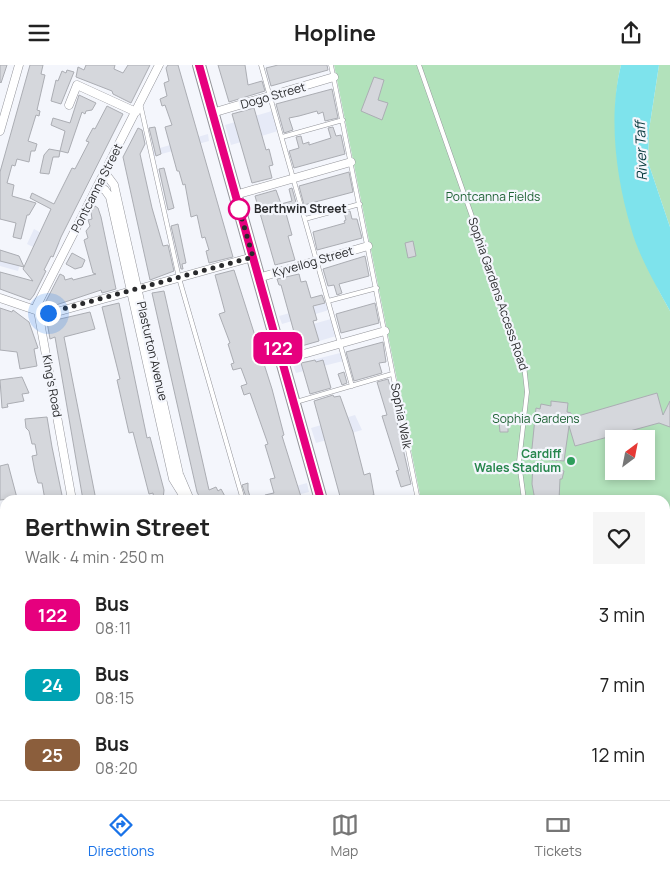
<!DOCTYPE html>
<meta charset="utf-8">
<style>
body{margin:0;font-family:Manrope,sans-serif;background:#f6f6f6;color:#222;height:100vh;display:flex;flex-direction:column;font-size:19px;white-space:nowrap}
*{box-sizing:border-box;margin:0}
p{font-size:16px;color:#767676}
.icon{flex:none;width:28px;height:28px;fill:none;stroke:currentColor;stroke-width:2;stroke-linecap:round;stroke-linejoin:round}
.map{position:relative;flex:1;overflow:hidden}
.side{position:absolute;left:0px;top:430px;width:670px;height:305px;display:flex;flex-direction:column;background:#fff;border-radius:15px 15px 0 0;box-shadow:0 2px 8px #0003}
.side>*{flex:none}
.badge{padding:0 10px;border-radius:8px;font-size:18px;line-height:32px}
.needle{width:32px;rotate:32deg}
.fabs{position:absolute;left:605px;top:365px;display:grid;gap:10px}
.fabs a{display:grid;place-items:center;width:50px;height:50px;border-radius:0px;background:#fff;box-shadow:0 2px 8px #0003;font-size:25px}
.you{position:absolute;width:25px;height:25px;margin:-12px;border:4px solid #fff;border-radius:50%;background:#1a73e8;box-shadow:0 0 0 8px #1a73e833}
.map>.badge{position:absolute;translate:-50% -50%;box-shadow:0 0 0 2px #fff}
.round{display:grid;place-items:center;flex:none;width:52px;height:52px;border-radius:0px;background:#f6f6f6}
.overview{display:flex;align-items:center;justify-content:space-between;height:85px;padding:0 25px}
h1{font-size:24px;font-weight:700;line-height:38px}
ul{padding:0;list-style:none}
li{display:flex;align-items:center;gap:15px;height:70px;padding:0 25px}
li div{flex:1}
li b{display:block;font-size:19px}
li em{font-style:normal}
li .badge{min-width:55px;font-weight:700;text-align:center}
header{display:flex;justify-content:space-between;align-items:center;height:65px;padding:0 25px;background:#fff;font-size:22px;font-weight:700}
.tabs{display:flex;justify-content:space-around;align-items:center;height:70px;border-top:1px solid #e0e0e0;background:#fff;font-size:14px;color:#767676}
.tabs a{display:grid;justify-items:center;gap:2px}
.tabs .current{color:#1a73e8}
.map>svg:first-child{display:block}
.built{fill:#e6eaf7}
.green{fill:#b2e2bb;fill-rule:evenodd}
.water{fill:#7ee3ec}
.building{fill:#d5d7dc;stroke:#abadb3}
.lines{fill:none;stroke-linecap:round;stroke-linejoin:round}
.lane-casing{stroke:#95969c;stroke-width:5}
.street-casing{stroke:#95969c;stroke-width:9}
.primary-casing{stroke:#95969c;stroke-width:14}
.lane{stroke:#fff;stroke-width:4}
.street{stroke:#fff;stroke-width:8}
.primary{stroke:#fff;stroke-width:12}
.line-casing{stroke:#fff;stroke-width:11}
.line{stroke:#e6007e;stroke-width:8}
.walk{stroke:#292a2c;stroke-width:5;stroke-dasharray:0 9}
.stop-dot{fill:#fff;stroke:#e6007e;stroke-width:2.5}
.leisure-dot{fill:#2e9e5b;stroke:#f4f6fc;stroke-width:2}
.labels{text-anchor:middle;stroke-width:4.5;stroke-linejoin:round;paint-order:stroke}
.street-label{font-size:12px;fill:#292a2c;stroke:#f4f6fc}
.park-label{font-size:12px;fill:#206336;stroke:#f4f6fc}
.stop-label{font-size:12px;font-weight:bold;fill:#292a2c;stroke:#f4f6fc;text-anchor:start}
.leisure-label{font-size:12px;font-weight:bold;fill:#27864d;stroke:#f4f6fc;text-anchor:end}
.water-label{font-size:14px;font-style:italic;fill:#04373b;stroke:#f4f6fc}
</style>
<header><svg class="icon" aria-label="menu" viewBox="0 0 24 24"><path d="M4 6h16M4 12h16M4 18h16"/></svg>Hopline<svg class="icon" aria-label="share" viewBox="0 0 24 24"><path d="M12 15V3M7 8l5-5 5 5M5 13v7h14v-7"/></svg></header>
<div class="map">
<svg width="670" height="735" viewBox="0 0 670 735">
<rect width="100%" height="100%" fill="#f4f6fc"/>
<path class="built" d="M272,46L278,66L231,80L225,60Z
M208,69L209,76L154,91L153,85Z
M34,164L60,178L53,192L27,179Z
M0,185L19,191L21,195L18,206L0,201Z
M326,238L329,245L282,259L279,251Z
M331,254L336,271L289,285L284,267Z
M340,288L343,296L296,308L293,300Z
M355,350L362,365L316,378L311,363Z
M307,418L309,427L277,435H245Z"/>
<path class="green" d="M334,0H621C612,35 615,85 622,120L627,122L658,224L670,246V735H479L480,730H665V435H421ZM614,374H646V406H614Z
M659,0H670V162L648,97L649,65Z"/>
<path class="water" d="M621,0H659L649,65L648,97L670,162V246C657,222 638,190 631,163C616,112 608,52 621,0Z"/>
<path class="building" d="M0,0H7L1,18L0,17Z
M30,0H43L41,9L45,10L37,45L40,46L39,51L36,50L28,76L37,79L35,86H31L29,97L17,94L15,101L12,100L7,118L14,120L12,131L36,138L29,150H27L21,174L13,172L16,158L0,154V107Z
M86,0H115L114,4L123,8L128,0H150L131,38L113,29L112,26L76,12L78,2L84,5Z
M168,0H178L233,192L209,198L206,186L209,185L205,172L202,173L197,150L191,152L185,119L183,120L179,106H177L165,62L172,60L165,40L162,41L160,34L167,31L164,18L169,16L166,3Z
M218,0H245L248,20L262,16L265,26L229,37Z
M278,0H327L328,5L271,21L266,3Z
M67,5L74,7L61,39L51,36L56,15L58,16L62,6L66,8Z
M374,12L384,15L378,35L388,38L382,55L361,46Z
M332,24L338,53L325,56L323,47L318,49L317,46L299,51L289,53L293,65L284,68L276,39Z
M79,30L96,38L92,45L86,46L85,49L82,47L68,88L60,86L65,66L51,60L53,53L70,58Z
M107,41L123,49L61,172L53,192L51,191L44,205L46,206L34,230L30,235L0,224V207L33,216L23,204L51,144L30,133L32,128L54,139L72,103L75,104L89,77L86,76L93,63L95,64Z
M254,43L266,85L269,84L273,100L269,101L272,113L252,118L232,49Z
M155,62L161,89L156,91L149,63Z
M333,62L336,71L341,70L345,89L294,103L289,86L299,83L296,72L301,71L303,79L309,77V80L331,73L328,63Z
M138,63L142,65L145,79L140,89L152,143L163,181L168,180L174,206L150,215L123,92Z
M49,84L60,86L59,92H53L49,109L40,108L44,90Z
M164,103L174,143L168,145L159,104Z
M349,107L353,127L304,140L299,121Z
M292,123L297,141L285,145L292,170L288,171L295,195L275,200L255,131L276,125L281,139L292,136L289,124Z
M95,141L98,143L101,152L116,224L102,228L101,225L50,242L44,240L60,209L64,211L65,215L72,213L73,215L96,209L93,208L84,175L88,173L86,166L90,161L88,155L92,154L91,147Z
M350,146L352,154H357L362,173L317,185L313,167L345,158L344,156L346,155L344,147Z
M178,159L186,198L182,199L183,204H181L171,161Z
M413,176L416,191L408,193L405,178Z
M0,185L19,191L24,202L0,196Z
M72,188L85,195L82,202L75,204L66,199Z
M365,191L369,211L339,219L342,228L337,230L334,220L328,221L323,204Z
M234,205L272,324L284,370L282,371L302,435H266L265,430L274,428L270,414L275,413L265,380L268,379L250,328L244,330L241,321L247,319L241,303L233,305L231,299L234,298L228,279L230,278L219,249L225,247L215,210Z
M299,209L301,217L306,216L311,233L322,230L325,238L313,241L317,255L313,256L319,276L298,282L294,280L297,277L295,270L291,269L294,267L281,220H279L277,214Z
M164,226L209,425L216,422L218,426L221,424L227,435H201L197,427L152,228Z
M119,238L147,373L150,372L164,425L163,435H154L153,428L149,429L133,367L129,368L117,315L120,314L102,242Z
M375,238L379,258L341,268L336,249Z
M0,243L12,247L13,245L29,257L38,283L34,284L37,301L20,304L17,287L0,285Z
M90,247L95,264L64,272L96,435H83L55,272L50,274L47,257Z
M383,277L386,297L379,298L382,308L354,316L346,287Z
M315,295L316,297L323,295L331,323L310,329L301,298Z
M344,307L347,318L342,320L338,309Z
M22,312L29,328L22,329L24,336L7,339L8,342L2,343L0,315Z
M388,314L395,338L397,347L395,348L411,419L401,422L396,406L399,405L382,351L387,350L377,317Z
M657,328L663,350L670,336V362L659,358L575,381L569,361L564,396L531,393L536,343L540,344L541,339L551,341V336L568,338L567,347L571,348V353Z
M333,330L334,332L340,331L353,367L364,410L370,408L374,430L369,431L370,435H341L314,336Z
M47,352L52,382L63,435H45L42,418H38L35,407L32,391L37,390L35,379H32L29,366L26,363L25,354Z
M499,357H508V367H500Z
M533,398L564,406L562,414H560L559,435H535L532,419Z
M8,399L17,433L0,435V401Z
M248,418V425L251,435H247L242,420Z"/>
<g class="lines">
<g class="lane-casing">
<path id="lane" d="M261,0L352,321
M331,0L418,435
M419,0L524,300L527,327L519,397L524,435
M140,38L179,213L243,435
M282,72L343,55
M305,154L360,139
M328,236L377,223
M296,337L392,309
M96,730L110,735
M69,735L72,730
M537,735V730
M578,735V730"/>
</g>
<g class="street-casing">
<path id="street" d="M69,40L77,20L136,47
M212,48L334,12
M0,66L19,0
M105,108L114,120L179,409L190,435
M98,121L105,125L110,132L173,414L186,435
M235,130L351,97
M258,213L368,181
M0,233L44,248H53L253,192
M282,295L385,266
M72,435L37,240L159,0
M0,461L5,481
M0,581L5,571
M237,730L251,735
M20,735L22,730
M279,735L282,730
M322,735L347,730"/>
</g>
<g class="primary-casing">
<path id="primary" d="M199,0L321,435
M400,730L401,735"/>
</g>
<use href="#lane" class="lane"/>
<use href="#street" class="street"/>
<use href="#primary" class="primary"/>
</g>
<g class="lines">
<g class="line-casing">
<path id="line" d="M199,0L321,435"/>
</g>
<use href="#line" class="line"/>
<path class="walk" d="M48,248L253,192L239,144"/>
</g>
<circle class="stop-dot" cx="239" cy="144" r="10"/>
<circle class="leisure-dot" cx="571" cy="396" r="5"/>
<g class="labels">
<g class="street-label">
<text transform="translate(273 31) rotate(-16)" y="4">Dogo Street</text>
<text transform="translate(97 123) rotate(-63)" y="4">Pontcanna Street</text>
<text transform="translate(313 197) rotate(-16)" y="4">Kyveilog Street</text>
<text transform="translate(498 229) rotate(71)" y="4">Sophia Gardens Access Road</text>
<text transform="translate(152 286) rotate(77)" y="4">Plasturton Avenue</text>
<text transform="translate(52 321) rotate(80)" y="4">King's Road</text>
<text transform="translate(401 351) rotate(79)" y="4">Sophia Walk</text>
</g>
<g class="park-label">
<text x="493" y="136">Pontcanna Fields</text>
<text x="536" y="358">Sophia Gardens</text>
</g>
<g class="stop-label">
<text x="254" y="148">Berthwin Street</text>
</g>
<g class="leisure-label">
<text x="561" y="393">Cardiff<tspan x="561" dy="14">Wales Stadium</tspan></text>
</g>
<g class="water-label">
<text transform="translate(641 86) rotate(-92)" y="5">River Taff</text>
</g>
</g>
</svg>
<div class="fabs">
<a><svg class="needle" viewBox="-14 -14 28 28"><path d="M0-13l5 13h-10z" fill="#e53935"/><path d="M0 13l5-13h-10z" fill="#767676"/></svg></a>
</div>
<div class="you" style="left:48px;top:248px"></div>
<b class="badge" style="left:278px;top:283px;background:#e6007e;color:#fff">122</b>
<section class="side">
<div class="overview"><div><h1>Berthwin Street</h1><p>Walk · 4 min · 250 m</p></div><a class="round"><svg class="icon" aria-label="heart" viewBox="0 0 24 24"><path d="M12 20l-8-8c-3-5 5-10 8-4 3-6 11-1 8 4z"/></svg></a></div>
<ul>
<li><span class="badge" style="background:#e6007e;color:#fff">122</span><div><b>Bus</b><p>08:11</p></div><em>3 min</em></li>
<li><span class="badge" style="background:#00a3b4;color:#fff">24</span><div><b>Bus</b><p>08:15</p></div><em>7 min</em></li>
<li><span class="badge" style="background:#8b5e3c;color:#fff">25</span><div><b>Bus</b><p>08:20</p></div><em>12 min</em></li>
</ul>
</section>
</div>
<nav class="tabs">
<a class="current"><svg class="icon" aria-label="directions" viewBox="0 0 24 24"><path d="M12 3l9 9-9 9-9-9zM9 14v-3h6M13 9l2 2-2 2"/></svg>Directions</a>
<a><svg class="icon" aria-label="map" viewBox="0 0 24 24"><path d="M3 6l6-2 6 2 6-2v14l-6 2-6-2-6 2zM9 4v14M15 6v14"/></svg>Map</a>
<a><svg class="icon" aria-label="tickets" viewBox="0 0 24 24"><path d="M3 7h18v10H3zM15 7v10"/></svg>Tickets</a>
</nav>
